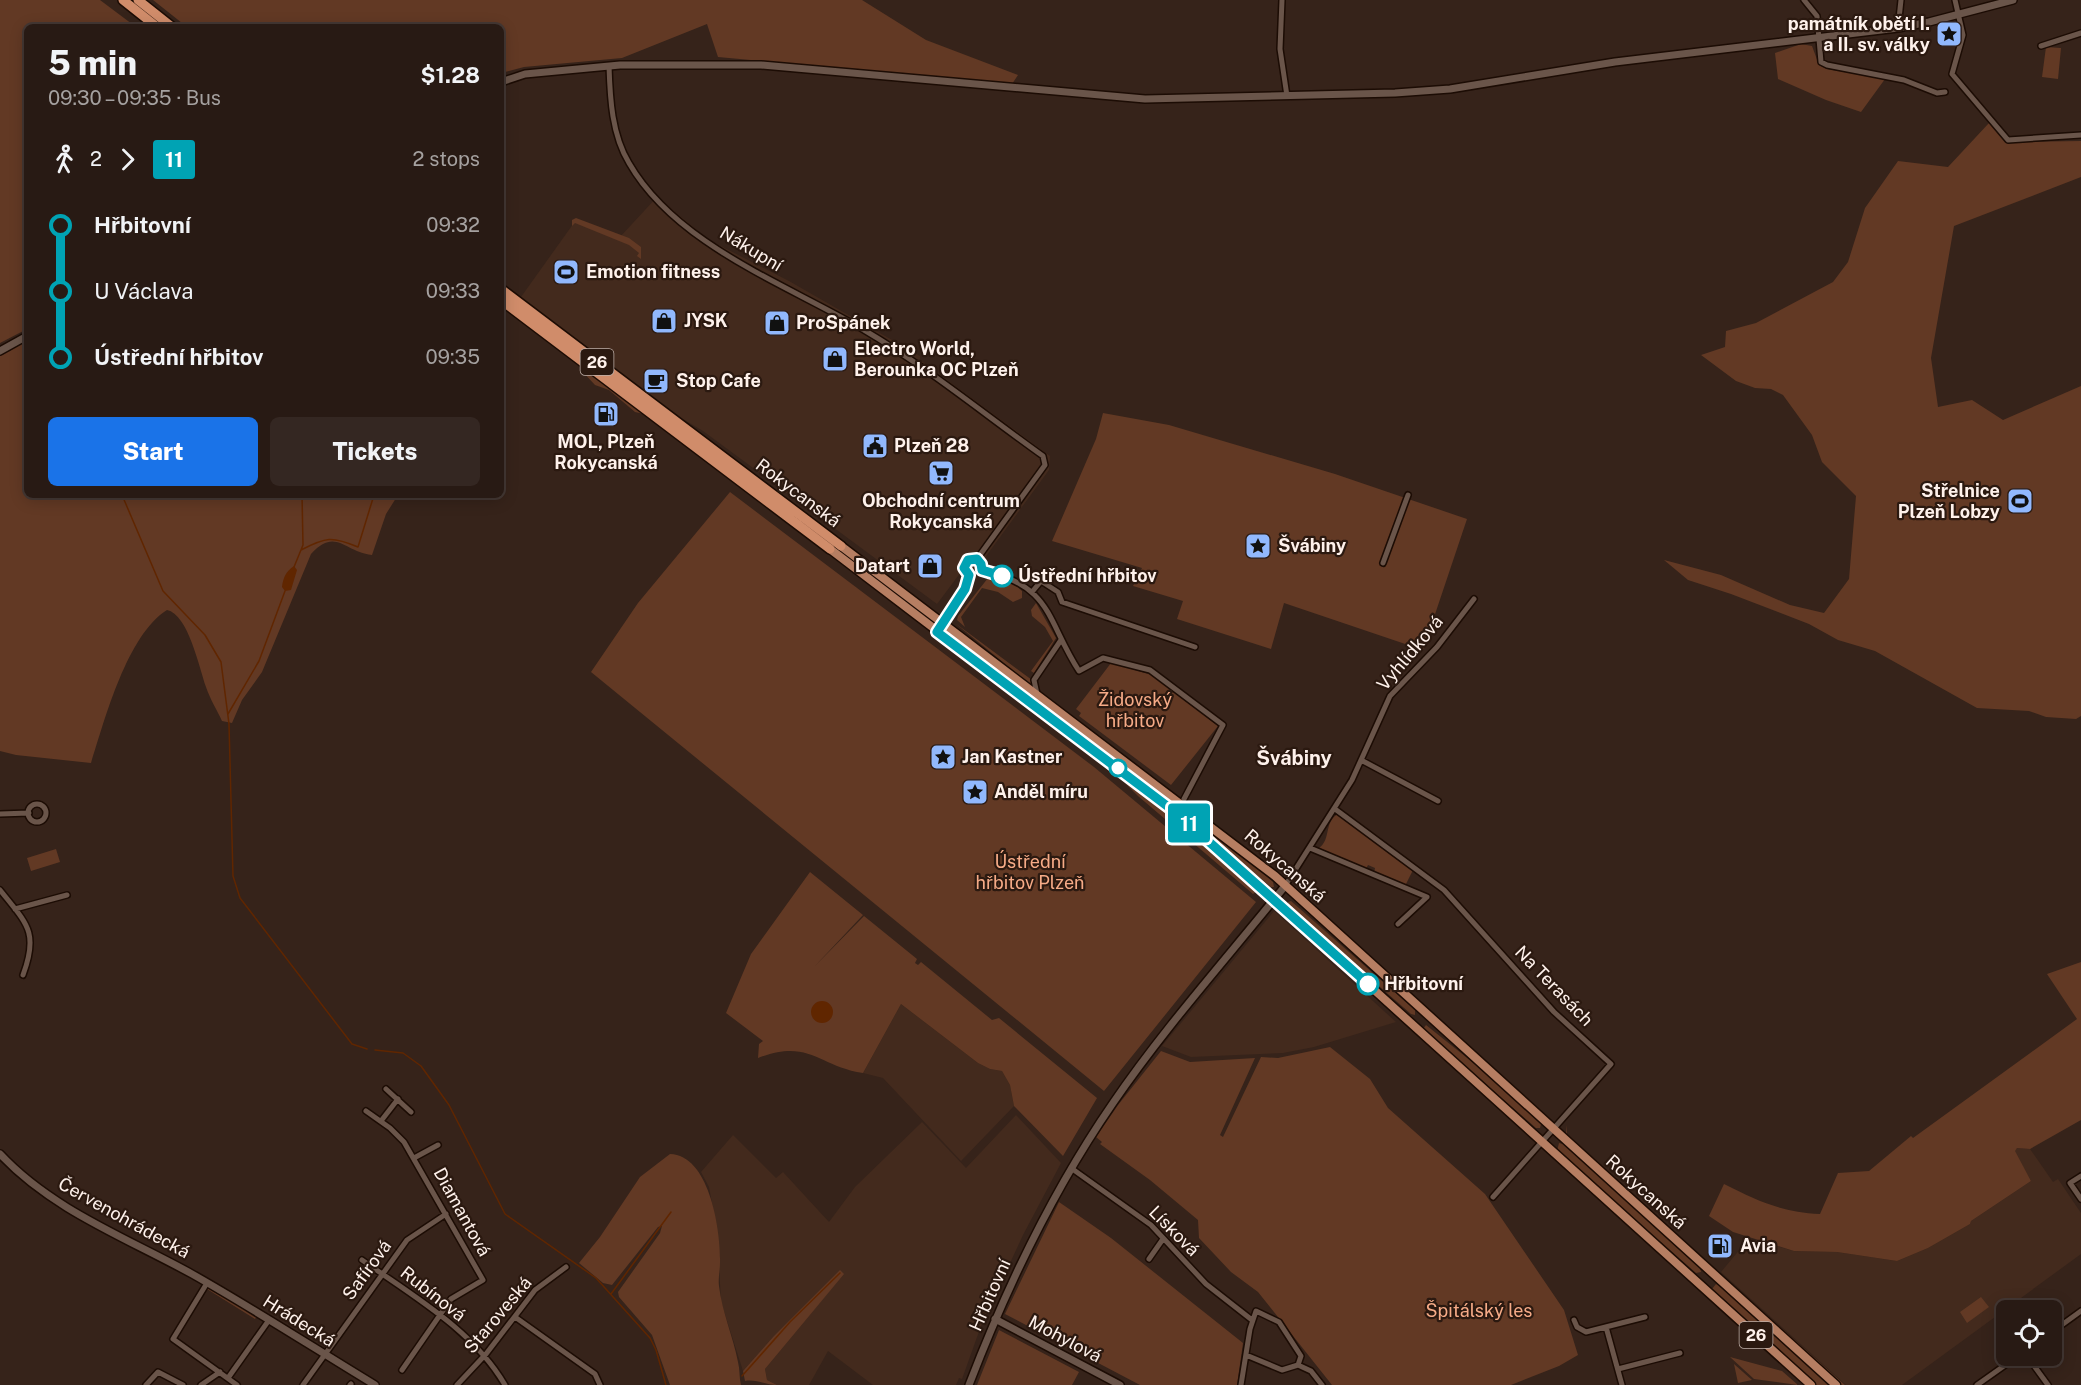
<!DOCTYPE html>
<meta charset="utf-8">
<style>
body{margin:0;font-family:"Public Sans",sans-serif;background:#342722;color:#f1f3f6;height:100vh;display:flex;flex-direction:column;font-size:22px;white-space:nowrap}
*{box-sizing:border-box;margin:0}
p{font-size:20px;color:#a5a1a0}
.icon{flex:none;width:33px;height:33px;fill:none;stroke:currentColor;stroke-width:2;stroke-linecap:round;stroke-linejoin:round}
.map{position:relative;flex:1;overflow:hidden}
.sheet{position:absolute;left:24px;top:24px;width:480px;height:474px;display:flex;flex-direction:column;background:#281a14;border-radius:9px;box-shadow:0 3px 15px #0003,0 0 0 2px #443834}
.sheet>*{flex:none}
.badge{padding:0 12px;border-radius:4px;font-size:21px;line-height:39px}
.tools{position:absolute;left:1996px;top:1300px;display:grid;gap:12px}
.tools a{display:grid;place-items:center;width:66px;height:66px;border-radius:9px;background:#281a14;box-shadow:0 3px 15px #0003,0 0 0 2px #443834;font-size:30px}
.map>.badge{position:absolute;translate:-50% -50%;box-shadow:0 0 0 3px #fff}
.legs{display:flex;align-items:center;gap:9px;height:66px;padding:0 24px;font-size:20px}
.legs p{margin-inline-start:auto}
.summary{display:flex;align-items:center;justify-content:space-between;height:102px;padding:0 24px}
h1{font-size:33px;font-weight:800;line-height:45px}
.cta{display:flex;gap:12px;margin-top:auto;padding:12px 24px}
.cta a{flex:1;height:69px;border-radius:9px;background:#1a73e8;color:#fff;font-size:24px;font-weight:800;line-height:69px;text-align:center}
.cta a+a{background:#342722;color:#f1f3f6}
ul{padding:0 24px;list-style:none}
li{display:flex;align-items:center;gap:21px;height:66px;font-size:22px}
li i{display:grid;place-items:center;width:9px;height:100%;margin:0 8px;background:currentColor}
li i::after{content:'';width:15px;height:15px;margin:-8px;border:4px solid;border-radius:50%;background:#281a14}
li p{margin-inline-start:auto}
li:first-child i{background:linear-gradient(#0000 50%,currentColor 0)}
li:last-child i{background:linear-gradient(currentColor 50%,#0000 0)}
.map>svg:first-child{display:block}
.built{fill:#432a1d}
.green{fill:#623924}
.water{fill:#602600}
.lines{fill:none;stroke-linecap:round;stroke-linejoin:round}
.stream{stroke:#602600;stroke-width:1.5}
.minor-casing{stroke:#1c0c04;stroke-width:8}
.tertiary-casing{stroke:#1c0c04;stroke-width:10}
.primary-casing{stroke:#1c0c04;stroke-width:11}
.trunk-casing{stroke:#1c0c04;stroke-width:12}
.minor{stroke:#6a554a;stroke-width:5}
.tertiary{stroke:#6a554a;stroke-width:7}
.primary{stroke:#b67e62;stroke-width:8}
.trunk{stroke:#d08c6a;stroke-width:9}
.line-1-casing{stroke:#fff;stroke-width:14}
.line-1{stroke:#00a3b4;stroke-width:9}
.stop-1-dot{fill:#fff;stroke:#00a3b4;stroke-width:3}
.labels{text-anchor:middle;stroke-width:4.5;stroke-linejoin:round;paint-order:stroke}
.shield{fill:#2b1910;stroke:#bfb0a9;stroke-width:1.5}
.shield-label{font-size:16px;font-weight:bold;fill:#fef1eb}
.poi-label{font-size:18px;font-weight:bold;fill:#fef1eb;stroke:#2b1910;text-anchor:start}
.street-label{font-size:18px;fill:#fef1eb;stroke:#2b1910}
.stop-label{font-size:18px;font-weight:bold;fill:#fef1eb;stroke:#2b1910;text-anchor:start}
.park-label{font-size:18px;fill:#f6ab87;stroke:#2b1910}
.neighbourhood-label{font-size:20px;font-weight:bold;fill:#fef1eb;stroke:#2b1910}
</style>
<div class="map">
<svg width="2081" height="1385" viewBox="0 0 2081 1385">
<rect width="100%" height="100%" fill="#36231a"/>
<path class="built" d="M657,197L709,240L789,281L920,356V360L1050,456L1049,470L984,559L975,558L964,568L937,604L703,431L676,415L521,297L576,220L620,237Z
M1274,911L1396,1022L1314,1047L1283,1053L1191,1057L1162,1046Z
M901,1004L978,1063L990,1069L1002,1071L1010,1085L1014,1106L961,1161L883,1078L863,1073Z
M1016,1115L1061,1163L1023,1235L981,1326L962,1379L959,1378L956,1385H873L828,1351L809,1385H777L767,1380L765,1369L843,1274L773,1337L743,1371L721,1302L717,1230L709,1187L701,1172L733,1135L776,1178L783,1172L829,1222L855,1187L922,1122L966,1168Z
M2017,1148L2030,1149L2053,1182L2058,1179L2081,1213V1254L1902,1385H1846L1721,1272L1741,1248H1747L1755,1240L1794,1251L1837,1252L1897,1261L1928,1248L1970,1224L1971,1221L2031,1181L2014,1151Z"/>
<path class="green" d="M0,0H100L136,27H27V329L0,343Z
M153,0H862L926,40L1018,75L1012,84L718,57L707,24L622,58L524,67L501,73V27H187Z
M1801,44L1812,46L1819,65L1827,69L1885,79L1861,112L1826,100L1778,79L1775,53Z
M2046,47L2061,48L2058,79L2042,77Z
M1989,123L2007,142L2081,141V177L1954,226L1931,358L1938,407L1972,400L2003,420L2081,386V716L2076,719L2046,717L2029,711L1977,708L1875,651L1838,640L1809,624L1731,594L1688,580L1664,560L1721,575L1790,605L1824,613L1849,579L1856,496L1822,462L1812,435L1783,395L1771,389L1755,388L1736,381L1701,355L1725,347L1726,331L1756,323L1833,282L1848,262L1865,208L1898,161L1948,167Z
M576,218L629,238L641,247V259L637,256L639,253L629,245L575,223L572,226V220Z
M27,341V495H398L386,514L372,555C344,552 336,527 311,554L262,672L242,700L232,723L222,721C217,710 210,699 206,687C199,667 188,614 167,610C127,635 105,719 91,763L16,755L0,751V356Z
M584,368L644,414L635,412L609,390L595,385L581,370Z
M1103,413L1169,425L1335,474L1467,519L1423,650L1284,603L1271,649L1177,619L1183,601L1133,586L1142,568L1052,541L1096,439Z
M730,492L1094,767L1256,902L1104,1091L591,672L638,603Z
M991,577L1013,583L1022,591V598L1013,602L998,592L982,588L961,617L965,627L957,620L958,616L988,578Z
M1036,603L1056,638L1034,673L1031,671L1053,641L1045,627L1032,616L1031,610Z
M955,623L1032,680L1031,685Z
M949,633L1253,863L1273,882L1274,887H1271L1166,800Z
M1111,663L1152,675L1218,726L1171,785L1079,716L1081,713L1076,709Z
M1115,773L1127,779L1196,833L1259,890L1253,894L1138,796Z
M1340,813L1413,870L1405,886L1374,873L1375,868L1368,865L1366,869L1319,848C1332,839 1323,820 1340,813Z
M56,849L60,862L31,871L27,858Z
M810,872L863,915L814,967L864,916L917,959L915,963L918,965L921,962L992,1020L999,1018L1097,1098L1063,1156L1014,1106L1010,1085L1002,1071L990,1069L978,1063L901,1004L863,1073C818,1066 809,1038 758,1058L759,1044L763,1041L726,1013L751,954Z
M1291,901L1415,1010V1015L1411,1014L1288,907V902Z
M2081,962V1120L2030,1149L2017,1148L2015,1151L2031,1181L1971,1221L1970,1224L1928,1248L1897,1261L1837,1252L1794,1251L1733,1232L1709,1216L1724,1184C1758,1201 1781,1212 1820,1214L1838,1173L1869,1171L1911,1136L1913,1138L2077,1019L2047,974Z
M1426,1025L1476,1065L1541,1124L1540,1128H1536L1436,1041L1423,1029Z
M1330,1047L1370,1079L1388,1108L1485,1194L1564,1310L1578,1355L1559,1366L1511,1385H1332L1258,1292L1231,1272L1199,1238L1198,1220L1150,1180L1100,1144L1102,1142L1096,1137L1118,1105L1161,1051L1190,1062L1255,1058L1220,1135L1223,1137L1261,1057L1278,1058Z
M1566,1125L1567,1134L1710,1264L1566,1137Z
M1559,1143L1563,1144L1700,1268L1701,1272L1696,1273L1557,1151Z
M670,1154C710,1155 721,1232 720,1263C720,1270 718,1278 719,1286C722,1312 733,1336 738,1362C740,1370 739,1377 741,1385H670L652,1335L619,1297L618,1292L660,1233L662,1226L658,1227L612,1285L603,1283L579,1263L600,1237L640,1177Z
M1059,1202L1111,1238L1243,1343L1237,1385H1140L1005,1314Z
M840,1270L844,1274L765,1369L767,1380L777,1385C765,1385 756,1379 745,1381L743,1371L773,1337Z
M1719,1272L1845,1385H1840L1829,1375Z
M1716,1284L1720,1286L1830,1385H1816L1715,1293L1712,1289Z
M212,1288L257,1316L255,1319L207,1289Z
M1704,1294L1805,1385H1803Z
M1981,1297L1989,1307L1967,1323L1960,1312Z
M999,1330L1079,1372L1072,1385H977Z
M1730,1357L1782,1371L1798,1385L1754,1379Z
M1734,1364L1752,1380L1738,1383Z"/>
<path class="water" d="M294,566L297,570L291,590L285,591L282,587C283,578 286,571 294,566Z
M811 1012a11 11 0 1 1 22 0a11 11 0 1 1-22 0Z"/>
<g class="lines">
<path class="stream" d="M122,495L163,591L205,635L221,662L229,724L233,876L240,898L352,1044L367,1049
M301,550C326,537 332,536 358,547L374,495
M294,567L303,545L302,495
M228,714L259,661L285,591
M375,1050L403,1053L421,1066L449,1105L505,1214L596,1278L650,1338L656,1350L666,1385
M611,1294L671,1212
M742,1376L790,1322L840,1273"/>
<g class="minor-casing">
<path id="minor" d="M1282,0L1280,49L1287,96
M1804,0L1817,16L1821,62L1827,65L1904,80L1937,93L1945,92
M1955,0L1963,35L1952,74L2008,140L2081,135
M1898,28L1901,0
M2041,46L2081,33
M609,66C610,99 612,135 629,163C676,245 786,284 864,330C927,367 984,414 1043,456L1045,465L977,559
M1383,563L1408,495
M982,570C1053,586 1046,620 1079,671L1103,658L1150,670L1223,725L1184,799
M969,575L964,568L970,559L980,561L982,570
M1032,592L1041,581L1058,592L1062,602L1195,647
M937,632L965,589L969,575
M1037,694L1034,680L1061,640
M1361,760L1438,801
M28 813a9 9 0 1 1 18 0a9 9 0 1 1-18 0Z
M1335,809L1444,890L1554,1012L1611,1064L1493,1197
M0,814L29,813
M1310,848L1427,897L1398,924
M1285,886L1352,780L1390,696L1437,647L1474,599
M0,890C27,924 39,932 23,975
M15,909L67,895
M386,1089L411,1112
M366,1111L390,1128L404,1142L483,1280L451,1299L402,1370
M381,1121L398,1099
M414,1158L438,1145
M1071,1168L1151,1225L1206,1284L1252,1320
M2081,1176L2070,1183L2081,1199
M1149,1259L1163,1239
M362,1260C413,1296 473,1330 505,1385
M207,1283L173,1339L237,1385
M515,1317L595,1374L600,1385
M1999,1317L2007,1328
M1574,1320L1577,1327L1586,1332L1645,1317
M1606,1327L1622,1385
M2052,1332L2081,1311
M2027,1356L2048,1385
M1298,1365L1311,1371L1322,1385
M1618,1369L1680,1353
M228,1378L269,1320
M146,1385L158,1372L183,1385
M201,1385L220,1372
M303,1385L407,1240L446,1214
M350,1385L351,1384
M457,1385L486,1354L535,1290L566,1267
M1241,1385L1250,1329L1256,1311L1279,1322L1301,1356L1298,1365L1282,1370L1246,1355
M1977,1385L2018,1356"/>
</g>
<g class="tertiary-casing">
<path id="tertiary" d="M501,82L525,74L620,65H761L1145,99L1395,93L1450,89L1615,62L1898,28L1929,22L2013,0
M0,351L27,336
M0,1154C52,1210 127,1238 192,1274C254,1309 314,1348 375,1385
M995,1319L1120,1385
M969,1385C1007,1286 1053,1190 1113,1103C1165,1027 1228,957 1285,886"/>
</g>
<g class="primary-casing">
<path id="primary" d="M841,546L1275,876L1836,1385
M830,549L1193,826L1811,1385"/>
</g>
<g class="trunk-casing">
<path id="trunk" d="M123,0L157,27
M138,0L172,27
M501,289L841,546
M501,300L830,549"/>
</g>
<use href="#minor" class="minor"/>
<use href="#tertiary" class="tertiary"/>
<use href="#primary" class="primary"/>
<use href="#trunk" class="trunk"/>
</g>
<g class="lines">
<g class="line-1-casing">
<path id="line-1" d="M1002,576L982,570L981,564L977,559L968,560L964,568L969,575L965,589L937,632L1179,815L1368,984"/>
</g>
<use href="#line-1" class="line-1"/>
</g>
<defs>
<g id="sight-square" transform="scale(1.35)"><rect x="-9" y="-9" width="18" height="18" rx="4" fill="#91b8fd" stroke="#2b1910"/><path d="M0-6L1.8-2.2L6-1.7L2.9 1.2L3.7 5.4L0 3.3L-3.7 5.4L-2.9 1.2L-6-1.7L-1.8-2.2Z" fill="#111"/></g>
<g id="stadium-square" transform="scale(1.35)"><rect x="-9" y="-9" width="18" height="18" rx="4" fill="#91b8fd" stroke="#2b1910"/><path d="M0-5a6.5 5 0 1 0 0 10a6.5 5 0 1 0 0-10ZM-3.5-1.8h7v3.6h-7Z" fill="#111"/></g>
<g id="shop-square" transform="scale(1.35)"><rect x="-9" y="-9" width="18" height="18" rx="4" fill="#91b8fd" stroke="#2b1910"/><path d="M-5-2.5h2.3a2.7 3.5 0 0 1 5.4 0H5L5.5 6h-11ZM-1.5-2.5h3a1.5 2.3 0 0 0-3 0Z" fill="#111"/></g>
<g id="cafe-square" transform="scale(1.35)"><rect x="-9" y="-9" width="18" height="18" rx="4" fill="#91b8fd" stroke="#2b1910"/><path d="M-5.5-4.5H6V0H3Q3 3.5 0 3.5H-2.5Q-5.5 3.5-5.5 0ZM3-3.2v2h1.7v-2ZM-6 4.5H4V6H-6Z" fill="#111"/></g>
<g id="fuel-square" transform="scale(1.35)"><rect x="-9" y="-9" width="18" height="18" rx="4" fill="#91b8fd" stroke="#2b1910"/><path d="M-5.5-6h7V0h2V4h1.3V-2.5L3-4.5l.8-.8L6-3V5H2.5V1h-1V6h-7ZM-4.2-4.7v3.2H.2V-4.7Z" fill="#111"/></g>
<g id="civic-square" transform="scale(1.35)"><rect x="-9" y="-9" width="18" height="18" rx="4" fill="#91b8fd" stroke="#2b1910"/><path d="M-.6-6.5H3V-4.5H.6V-3L4-1V1h2V6H-6V1h2V-1L-.6-3ZM-1.2 2.5V6h2.4V2.5Z" fill="#111"/></g>
<g id="supermarket-square" transform="scale(1.35)"><rect x="-9" y="-9" width="18" height="18" rx="4" fill="#91b8fd" stroke="#2b1910"/><path d="M-6-5.5h2.5l.6 2H6L4.5 2H-2.5L-4.4-4H-6ZM-1.5 3.2a1.3 1.3 0 1 0 .1 0ZM3 3.2a1.3 1.3 0 1 0 .1 0Z" fill="#111"/></g>
</defs>
<g fill-rule="evenodd">
<use href="#sight-square" x="1949" y="34"/>
<use href="#stadium-square" x="566" y="272"/>
<use href="#shop-square" x="664" y="321"/>
<use href="#shop-square" x="777" y="323"/>
<use href="#shop-square" x="835" y="359"/>
<use href="#cafe-square" x="656" y="381"/>
<use href="#fuel-square" x="606" y="414"/>
<use href="#civic-square" x="875" y="446"/>
<use href="#supermarket-square" x="941" y="473"/>
<use href="#stadium-square" x="2020" y="501"/>
<use href="#sight-square" x="1258" y="546"/>
<use href="#shop-square" x="930" y="566"/>
<use href="#sight-square" x="943" y="757"/>
<use href="#sight-square" x="975" y="792"/>
<use href="#fuel-square" x="1720" y="1246"/>
</g>
<g class="stop-1-dot">
<circle cx="1002" cy="576" r="10"/>
<circle cx="1118" cy="768" r="8"/>
<circle cx="1368" cy="984" r="10"/>
</g>
<g class="labels">
<g class="shield">
<rect x="580.5" y="349" width="33" height="26" rx="4.5"/>
<rect x="1739.5" y="1322" width="33" height="26" rx="4.5"/>
</g>
<g class="shield-label">
<text x="597" y="368">26</text>
<text x="1756" y="1341">26</text>
</g>
<g class="poi-label">
<text x="1930" y="30" text-anchor="end">památník obětí I.<tspan x="1930" dy="21">a II. sv. války</tspan></text>
<text x="586" y="278">Emotion fitness</text>
<text x="684" y="327">JYSK</text>
<text x="796" y="329">ProSpánek</text>
<text x="854" y="355">Electro World,<tspan x="854" dy="21">Berounka OC Plzeň</tspan></text>
<text x="676" y="387">Stop Cafe</text>
<text x="606" y="448" text-anchor="middle">MOL, Plzeň<tspan x="606" dy="21">Rokycanská</tspan></text>
<text x="894" y="452">Plzeň 28</text>
<text x="2000" y="497" text-anchor="end">Střelnice<tspan x="2000" dy="21">Plzeň Lobzy</tspan></text>
<text x="941" y="507" text-anchor="middle">Obchodní centrum<tspan x="941" dy="21">Rokycanská</tspan></text>
<text x="1278" y="552">Švábiny</text>
<text x="910" y="572" text-anchor="end">Datart</text>
<text x="962" y="763">Jan Kastner</text>
<text x="994" y="798">Anděl míru</text>
<text x="1740" y="1252">Avia</text>
</g>
<g class="street-label">
<text transform="translate(751 249) rotate(31)" y="6">Nákupní</text>
<text transform="translate(798 493) rotate(37)" y="6">Rokycanská</text>
<text transform="translate(1410 653) rotate(-50)" y="6">Vyhlídková</text>
<text transform="translate(1285 866) rotate(41)" y="6">Rokycanská</text>
<text transform="translate(1554 986) rotate(46)" y="6">Na Terasách</text>
<text transform="translate(1646 1192) rotate(42)" y="6">Rokycanská</text>
<text transform="translate(462 1212) rotate(61)" y="6">Diamantová</text>
<text transform="translate(124 1218) rotate(29)" y="6">Červenohrádecká</text>
<text transform="translate(1174 1231) rotate(45)" y="6">Lísková</text>
<text transform="translate(367 1270) rotate(-54)" y="6">Safírová</text>
<text transform="translate(433 1294) rotate(38)" y="6">Rubínová</text>
<text transform="translate(990 1295) rotate(-66)" y="6">Hřbitovní</text>
<text transform="translate(498 1315) rotate(-50)" y="6">Staroveská</text>
<text transform="translate(299 1321) rotate(32)" y="6">Hrádecká</text>
<text transform="translate(1065 1339) rotate(28)" y="6">Mohylová</text>
</g>
<g class="stop-label">
<text x="1018" y="582">Ústřední hřbitov</text>
<text x="1384" y="990">Hřbitovní</text>
</g>
<g class="park-label">
<text x="1135" y="706">Židovský<tspan x="1135" dy="21">hřbitov</tspan></text>
<text x="1030" y="868">Ústřední<tspan x="1030" dy="21">hřbitov Plzeň</tspan></text>
<text x="1479" y="1317">Špitálský les</text>
</g>
<g class="neighbourhood-label">
<text x="1294" y="765">Švábiny</text>
</g>
</g>
</svg>
<div class="tools">
<a><svg class="icon" aria-label="locate" viewBox="0 0 24 24"><circle cx="12" cy="12" r="6"/><path d="M12 2v4M12 18v4M2 12h4M18 12h4"/></svg></a>
</div>
<b class="badge" style="left:1189px;top:823px;background:#00a3b4;color:#fff">11</b>
<section class="sheet">
<div class="summary"><div><h1>5 min</h1><p>09:30 – 09:35 · Bus</p></div><b>$1.28</b></div>
<div class="legs"><svg class="icon" aria-label="walk" viewBox="0 0 24 24"><circle cx="13" cy="4" r="2"/><path d="M13 8l-2 6 4 7M11 14l-3 7M7 12l3-4h3l4 4"/></svg>2<svg class="icon" aria-label="forward" viewBox="0 0 24 24"><path d="M9 5l7 7-7 7"/></svg><b class="badge" style="background:#00a3b4;color:#fff">11</b><p>2 stops</p></div>
<ul>
<li><i style="color:#00a3b4"></i><b>Hřbitovní</b><p>09:32</p></li>
<li><i style="color:#00a3b4"></i><span>U Václava</span><p>09:33</p></li>
<li><i style="color:#00a3b4"></i><b>Ústřední hřbitov</b><p>09:35</p></li>
</ul>
<div class="cta"><a>Start</a><a>Tickets</a></div>
</section>
</div>
